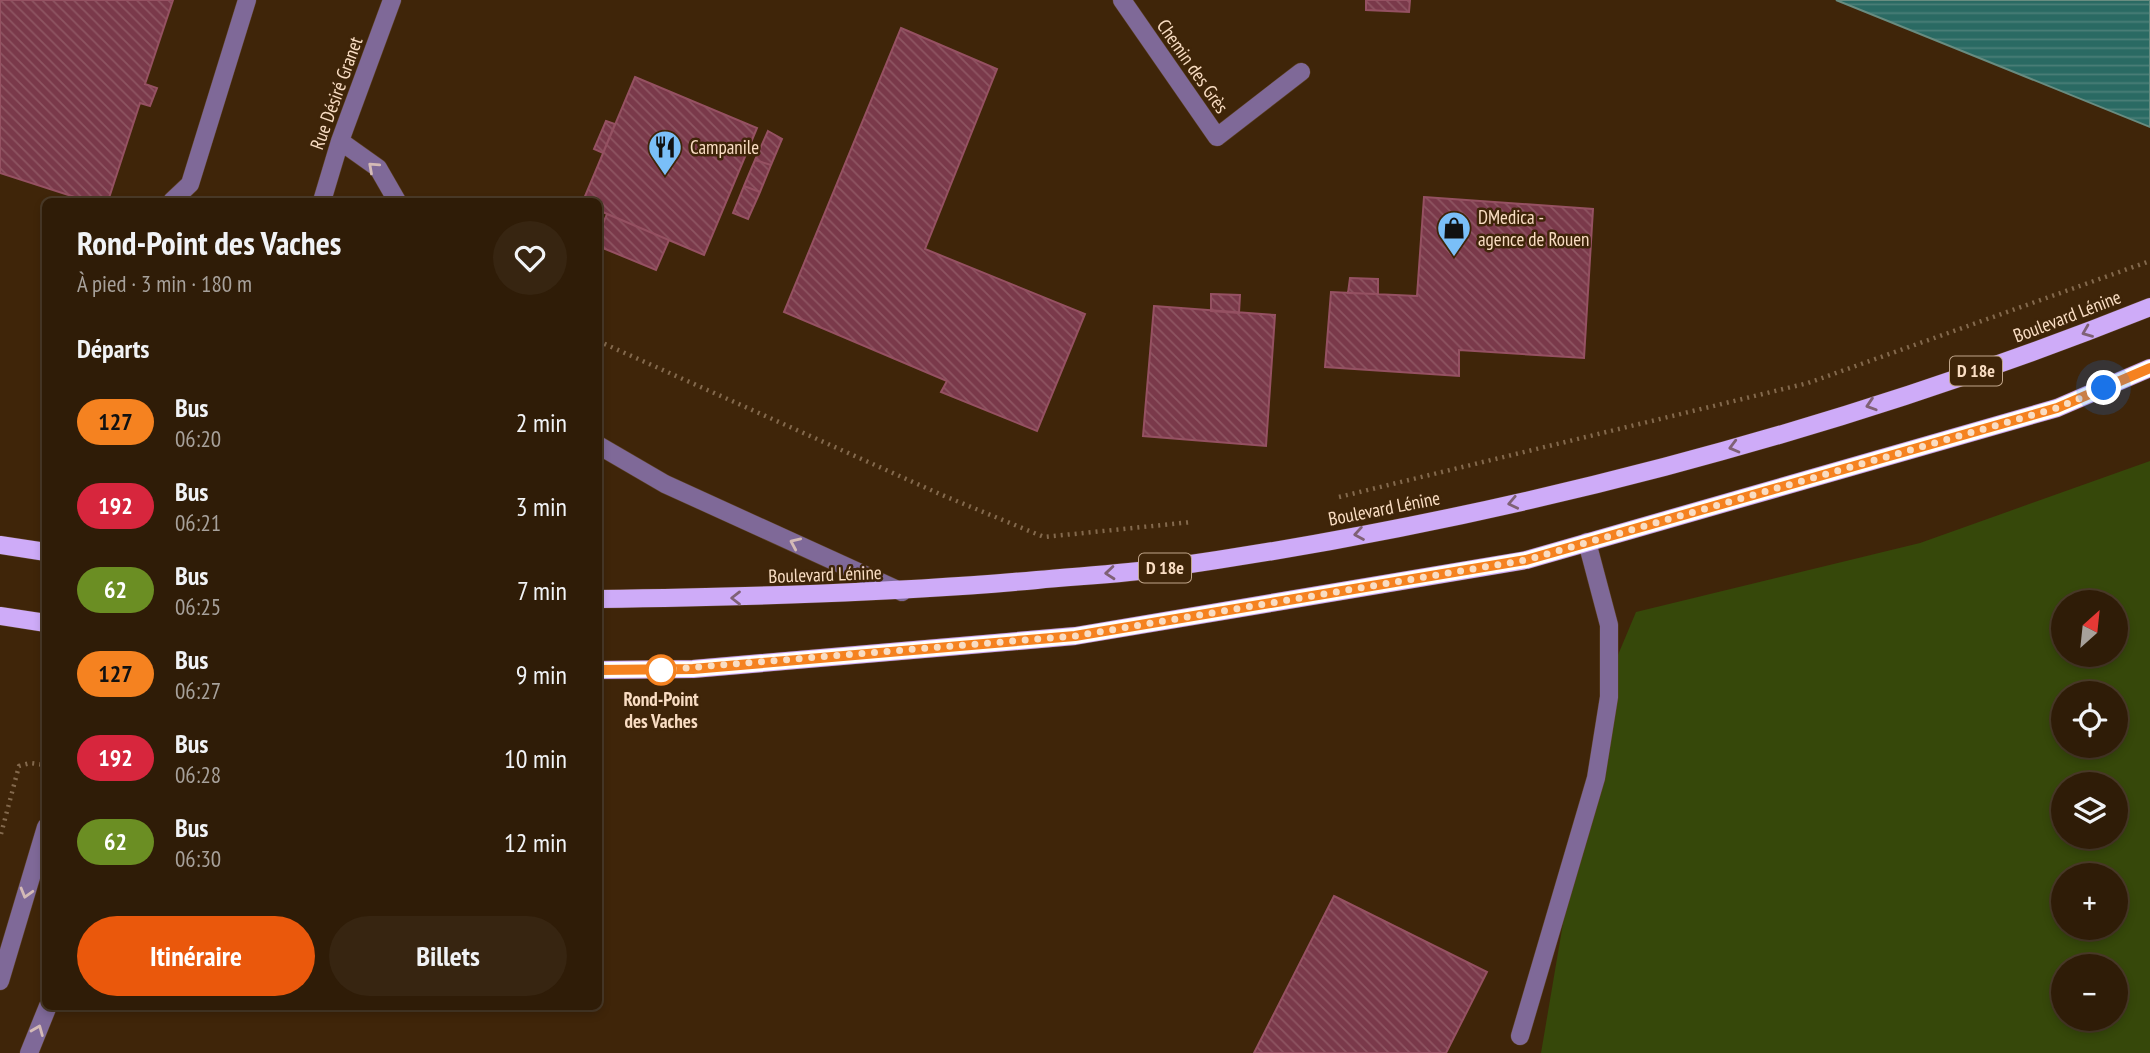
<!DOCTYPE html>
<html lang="fr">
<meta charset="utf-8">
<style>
body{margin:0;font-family:"PT Sans Narrow",sans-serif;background:#372511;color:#f1f3f6;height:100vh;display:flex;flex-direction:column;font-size:26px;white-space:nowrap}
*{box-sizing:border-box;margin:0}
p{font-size:23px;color:#a7a19b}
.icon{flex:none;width:38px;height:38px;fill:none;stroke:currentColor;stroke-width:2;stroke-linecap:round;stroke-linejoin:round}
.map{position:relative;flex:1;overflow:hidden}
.details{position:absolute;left:42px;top:198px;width:560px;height:812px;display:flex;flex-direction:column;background:#2f1c07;border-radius:10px;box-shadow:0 4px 10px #0003,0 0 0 2px #4a3a28}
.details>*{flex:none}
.badge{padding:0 14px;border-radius:23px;font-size:24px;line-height:46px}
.needle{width:46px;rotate:27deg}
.tools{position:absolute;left:2051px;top:590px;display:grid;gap:14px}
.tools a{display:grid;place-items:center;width:77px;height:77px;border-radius:50%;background:#2f1c07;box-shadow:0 4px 10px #0003,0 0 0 2px #4a3a28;font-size:35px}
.you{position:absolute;width:35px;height:35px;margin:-18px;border:5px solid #fff;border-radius:50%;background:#1a73e8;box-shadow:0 0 0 10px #1a73e833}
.map>.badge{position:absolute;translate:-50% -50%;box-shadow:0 0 0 4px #fff}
h2{padding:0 35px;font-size:26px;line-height:63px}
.round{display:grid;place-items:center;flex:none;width:74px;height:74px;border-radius:37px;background:#372511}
.summary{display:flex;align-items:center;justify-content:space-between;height:119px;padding:0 35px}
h1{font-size:33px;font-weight:700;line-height:52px}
.action{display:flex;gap:14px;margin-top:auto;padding:14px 35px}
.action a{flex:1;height:80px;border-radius:42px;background:#ea580c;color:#fff;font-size:28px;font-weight:700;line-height:80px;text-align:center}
.action a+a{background:#372511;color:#f1f3f6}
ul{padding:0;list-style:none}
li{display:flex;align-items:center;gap:21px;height:84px;padding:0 35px}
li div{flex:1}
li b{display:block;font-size:26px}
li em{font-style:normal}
li .badge{min-width:77px;font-weight:700;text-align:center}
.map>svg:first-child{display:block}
.garden{fill:#36480a;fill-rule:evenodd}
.water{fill:url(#water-rules);stroke:#688c80;stroke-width:2}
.building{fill:url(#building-back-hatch);stroke:#955162;stroke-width:2}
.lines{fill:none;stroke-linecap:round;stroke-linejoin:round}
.minor-casing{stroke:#5d4227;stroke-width:19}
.major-casing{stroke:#5d4227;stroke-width:19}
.path{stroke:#83694d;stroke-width:4.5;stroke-dasharray:2 5;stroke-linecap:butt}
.minor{stroke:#7f6998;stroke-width:18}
.major{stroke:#ceabf8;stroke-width:18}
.oneway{stroke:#d4bab6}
.oneway2{stroke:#7f6175}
.line-casing{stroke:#fff;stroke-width:16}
.line{stroke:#f58220;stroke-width:10}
.walk{stroke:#f9ddc3;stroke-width:7;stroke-dasharray:0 12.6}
.stop-dot{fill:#fff;stroke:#f58220;stroke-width:3.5}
.labels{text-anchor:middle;stroke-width:5;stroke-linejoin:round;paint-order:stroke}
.shield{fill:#3f2509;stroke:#c1a68b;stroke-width:2}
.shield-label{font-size:18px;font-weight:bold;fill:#f9ddc3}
.street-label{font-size:19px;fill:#f9ddc3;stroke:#3f2509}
.poi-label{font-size:19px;fill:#f9ddc3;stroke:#3f2509;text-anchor:start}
.stop-label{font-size:19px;font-weight:bold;fill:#f9ddc3;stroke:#3f2509}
</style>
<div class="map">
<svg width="2150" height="1053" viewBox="0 0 2150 1053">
<defs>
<pattern id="water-rules" width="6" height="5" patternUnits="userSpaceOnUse" patternTransform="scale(1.75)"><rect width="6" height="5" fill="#2a6a63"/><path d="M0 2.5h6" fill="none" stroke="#4a7f78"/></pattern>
<pattern id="building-back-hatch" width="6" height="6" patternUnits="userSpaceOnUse" patternTransform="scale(1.75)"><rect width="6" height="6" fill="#7a394a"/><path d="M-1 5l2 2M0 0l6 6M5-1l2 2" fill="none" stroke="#8e5562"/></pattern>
</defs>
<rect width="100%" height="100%" fill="#3f2509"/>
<path class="garden" d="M2150,461V1053H1541L1602,693L1636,612L1920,543ZM2063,602H2116V654H2063ZM2063,693H2116V746H2063ZM2063,784H2116V836H2063ZM2063,875H2116V928H2063ZM2063,966H2116V1018H2063Z"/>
<path class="water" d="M1836,0H2150V127Z"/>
<path class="building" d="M0,0H173L145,84L157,88L150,106L140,103L108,201H87L0,173Z
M1366,0H1410L1409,12L1366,10Z
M901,28L997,69L925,249L1085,314L1037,431L941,392L947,381L784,312Z
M635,77L757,128L704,255L598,210V201H583Z
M606,121L615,124L603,153L594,149Z
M768,131L782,139L771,165L755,160Z
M755,160L771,165L760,192L744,186Z
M744,186L760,192L748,219L733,213Z
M1424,197L1593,209L1584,358L1459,350V376L1325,367L1331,292L1417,296Z
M607,214L669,240L656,270L598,246V235Z
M1350,278L1378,279V294L1348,293Z
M1211,294L1240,295L1239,313L1211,311Z
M1154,306L1275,315L1266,446L1143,436Z
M1334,896L1487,972L1446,1053H1254Z"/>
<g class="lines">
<g class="minor-casing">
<path id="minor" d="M1122,0L1217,137L1301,72
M340,141L378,168L397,201
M172,201L190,184L247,0
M322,201L340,141L392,0
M598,445L665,484L902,592
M0,981L46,827
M1520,1036L1596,778L1609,697V625L1587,542
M29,1053L48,1006"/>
</g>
<g class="major-casing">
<path id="major" d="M0,545L46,552
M598,599C745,597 891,593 1037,580C1079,576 1122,574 1164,568C1500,520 1835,433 2150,307
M0,616L46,623
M598,670L693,669L1075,636L1526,560L2057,408L2150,368"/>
</g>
<path class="path" d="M598,341L942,495L1044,537L1192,522
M1339,497L1808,383L2150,261
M1,834L19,766L30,763L46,765"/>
<use href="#minor" class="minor"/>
<use href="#major" class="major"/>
</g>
<defs><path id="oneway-chevron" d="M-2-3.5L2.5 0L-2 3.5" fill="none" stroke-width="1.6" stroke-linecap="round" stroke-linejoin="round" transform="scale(1.75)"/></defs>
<g class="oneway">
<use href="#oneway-chevron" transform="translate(373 167) rotate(-138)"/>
<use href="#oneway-chevron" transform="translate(795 543) rotate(-156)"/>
<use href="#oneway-chevron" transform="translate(26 893) rotate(106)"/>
<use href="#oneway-chevron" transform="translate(38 1030) rotate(-68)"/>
</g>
<g class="oneway2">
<use href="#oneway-chevron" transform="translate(2087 332) rotate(158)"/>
<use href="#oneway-chevron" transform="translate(1871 405) rotate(162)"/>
<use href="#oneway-chevron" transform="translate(1734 447) rotate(165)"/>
<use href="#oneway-chevron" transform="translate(1513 503) rotate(168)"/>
<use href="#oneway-chevron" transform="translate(1359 534) rotate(170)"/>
<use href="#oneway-chevron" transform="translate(1110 573) rotate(175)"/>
<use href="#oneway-chevron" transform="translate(736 598) rotate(180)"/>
</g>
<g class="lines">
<g class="line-casing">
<path id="line" d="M598,670L693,669L1075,636L1526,560L2057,408L2150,368"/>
</g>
<use href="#line" class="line"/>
<path class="walk" d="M661,670L1075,636L1526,560L2057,408L2104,388"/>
</g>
<defs>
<g id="restaurant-pin" transform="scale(1.75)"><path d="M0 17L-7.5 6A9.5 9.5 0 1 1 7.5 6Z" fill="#7abff8" stroke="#3f2509"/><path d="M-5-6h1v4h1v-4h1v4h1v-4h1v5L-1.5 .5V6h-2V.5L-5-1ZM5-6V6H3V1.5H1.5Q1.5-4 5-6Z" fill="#111"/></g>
<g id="shop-pin" transform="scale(1.75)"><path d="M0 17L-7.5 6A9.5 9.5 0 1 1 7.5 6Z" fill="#7abff8" stroke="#3f2509"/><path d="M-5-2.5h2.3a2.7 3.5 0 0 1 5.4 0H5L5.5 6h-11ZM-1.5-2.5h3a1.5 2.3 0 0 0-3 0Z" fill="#111"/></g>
</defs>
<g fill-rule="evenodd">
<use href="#restaurant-pin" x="665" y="147"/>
<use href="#shop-pin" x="1454" y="228"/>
</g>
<circle class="stop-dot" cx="661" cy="670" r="14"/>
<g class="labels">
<g class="shield">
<rect x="1950" y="356.5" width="52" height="29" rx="5"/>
<rect x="1139" y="553.5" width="52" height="29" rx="5"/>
</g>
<g class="shield-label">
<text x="1976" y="377">D 18e</text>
<text x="1165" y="574">D 18e</text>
</g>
<g class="street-label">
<text transform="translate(1193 66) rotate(55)" y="7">Chemin des Grès</text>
<text transform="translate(336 93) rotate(-70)" y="7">Rue Désiré Granet</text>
<text transform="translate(2067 316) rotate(-21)" y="7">Boulevard Lénine</text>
<text transform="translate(1384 508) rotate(-11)" y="7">Boulevard Lénine</text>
<text transform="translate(825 574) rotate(-2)" y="7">Boulevard Lénine</text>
</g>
<g class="poi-label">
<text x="690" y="154">Campanile</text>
<text x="1478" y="224">DMedica -<tspan x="1478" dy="22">agence de Rouen</tspan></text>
</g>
<g class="stop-label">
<text x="661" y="706">Rond-Point<tspan x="661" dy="22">des Vaches</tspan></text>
</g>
</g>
</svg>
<div class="tools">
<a><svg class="needle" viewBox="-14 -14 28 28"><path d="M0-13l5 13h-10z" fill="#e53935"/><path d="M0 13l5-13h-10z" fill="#a7a19b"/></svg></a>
<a><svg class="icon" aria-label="locate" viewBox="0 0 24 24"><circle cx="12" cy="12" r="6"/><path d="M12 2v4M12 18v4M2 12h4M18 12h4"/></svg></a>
<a><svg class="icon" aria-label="layers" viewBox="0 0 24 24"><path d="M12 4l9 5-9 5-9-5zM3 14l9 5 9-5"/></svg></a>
<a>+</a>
<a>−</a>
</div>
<div class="you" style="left:2104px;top:388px"></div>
<section class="details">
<div class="summary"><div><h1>Rond-Point des Vaches</h1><p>À pied · 3 min · 180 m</p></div><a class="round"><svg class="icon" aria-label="heart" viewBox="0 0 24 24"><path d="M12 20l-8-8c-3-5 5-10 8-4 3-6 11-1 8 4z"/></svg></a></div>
<h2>Départs</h2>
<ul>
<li><span class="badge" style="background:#f58220;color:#111">127</span><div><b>Bus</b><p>06:20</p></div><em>2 min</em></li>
<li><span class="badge" style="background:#d7263d;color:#fff">192</span><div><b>Bus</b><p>06:21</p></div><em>3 min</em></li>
<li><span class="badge" style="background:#6b8e23;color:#fff">62</span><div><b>Bus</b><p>06:25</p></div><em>7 min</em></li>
<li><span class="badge" style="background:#f58220;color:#111">127</span><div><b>Bus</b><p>06:27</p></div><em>9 min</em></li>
<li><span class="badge" style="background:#d7263d;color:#fff">192</span><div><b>Bus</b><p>06:28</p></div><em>10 min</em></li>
<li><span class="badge" style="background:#6b8e23;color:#fff">62</span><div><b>Bus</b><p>06:30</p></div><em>12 min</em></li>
</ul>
<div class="action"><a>Itinéraire</a><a>Billets</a></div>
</section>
</div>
